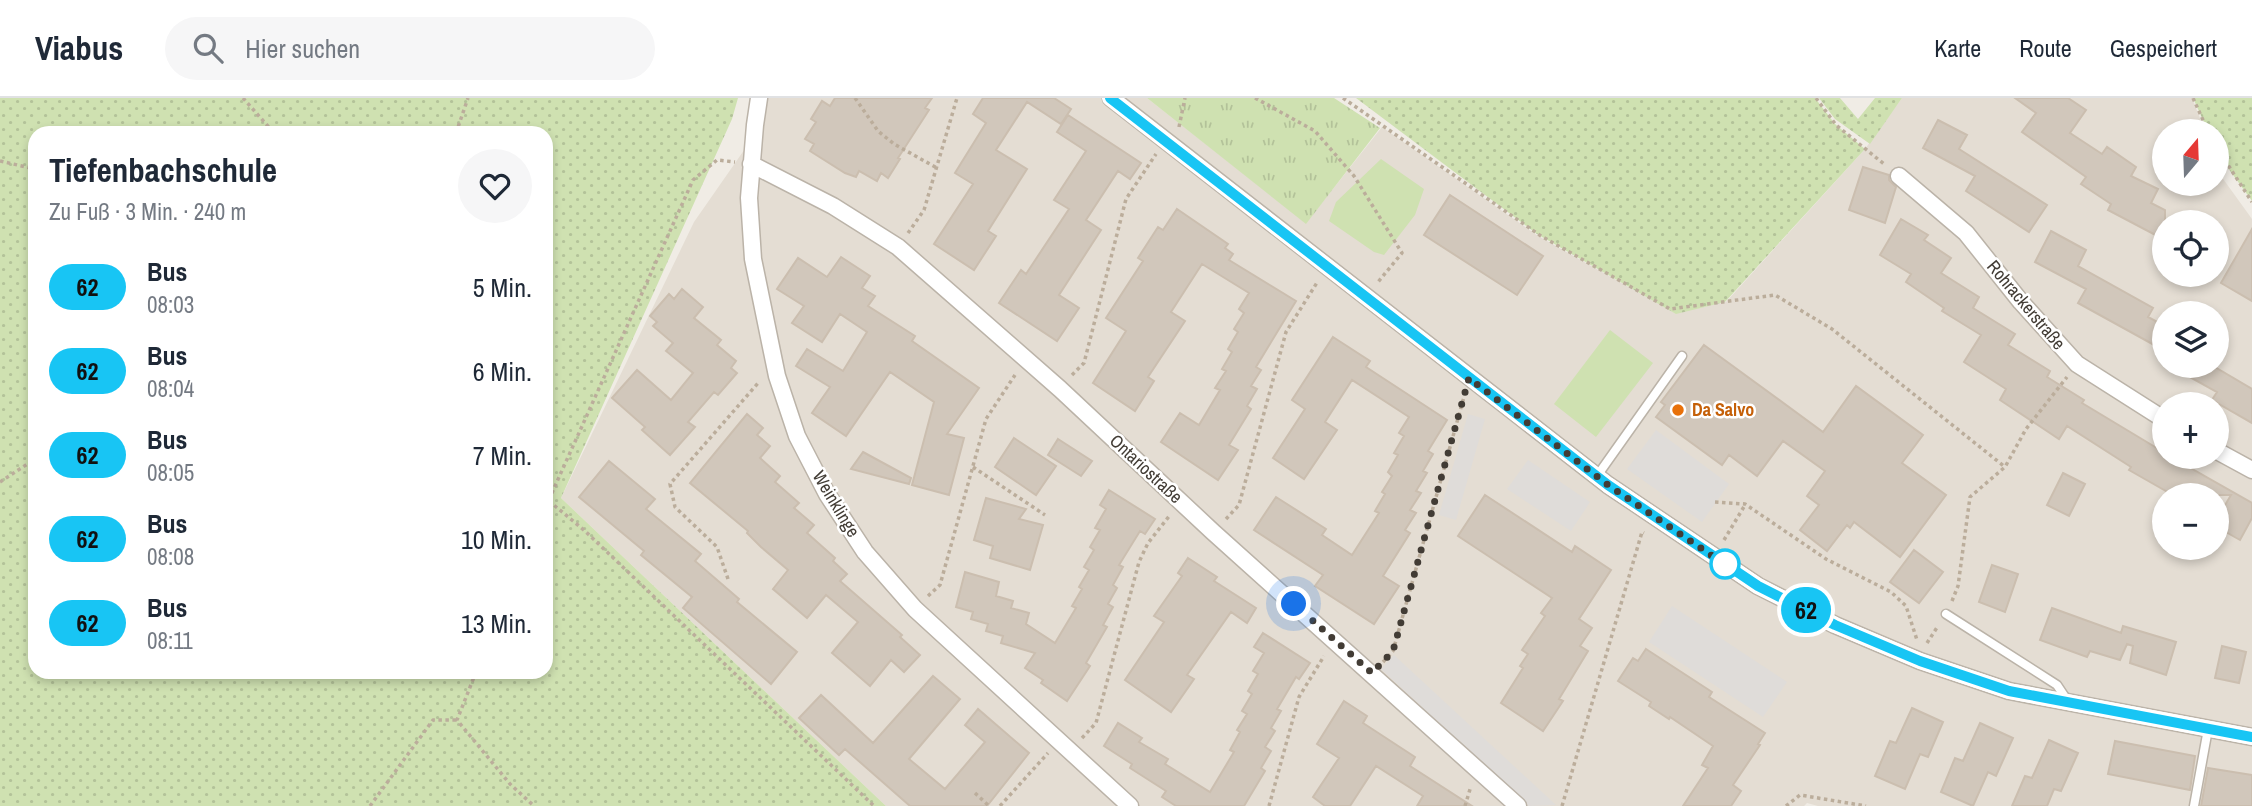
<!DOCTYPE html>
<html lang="de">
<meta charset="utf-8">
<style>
body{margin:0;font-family:"Archivo Narrow",sans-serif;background:#f6f6f7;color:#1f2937;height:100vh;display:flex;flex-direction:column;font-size:26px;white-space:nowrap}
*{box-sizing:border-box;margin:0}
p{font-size:23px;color:#747a83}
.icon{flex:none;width:38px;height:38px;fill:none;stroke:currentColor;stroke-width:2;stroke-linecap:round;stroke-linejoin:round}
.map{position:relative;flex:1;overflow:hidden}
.side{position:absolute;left:28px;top:28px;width:525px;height:553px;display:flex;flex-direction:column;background:#fff;border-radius:21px;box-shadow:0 4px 10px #0003}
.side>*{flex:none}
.badge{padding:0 14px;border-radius:23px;font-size:24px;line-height:46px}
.needle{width:46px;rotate:19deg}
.fabs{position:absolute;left:2152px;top:21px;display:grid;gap:14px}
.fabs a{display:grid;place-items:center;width:77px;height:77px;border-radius:50%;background:#fff;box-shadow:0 4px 10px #0003;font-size:35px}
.you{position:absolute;width:35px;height:35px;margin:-18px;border:5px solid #fff;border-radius:50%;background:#1a73e8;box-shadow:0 0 0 10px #1a73e833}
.map>.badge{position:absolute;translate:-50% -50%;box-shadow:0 0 0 4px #fff}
.round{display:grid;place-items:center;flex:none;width:74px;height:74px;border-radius:37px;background:#f6f6f7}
.head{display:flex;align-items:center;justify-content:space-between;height:119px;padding:0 21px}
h1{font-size:33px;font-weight:700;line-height:52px}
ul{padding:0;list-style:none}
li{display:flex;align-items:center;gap:21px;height:84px;padding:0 21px}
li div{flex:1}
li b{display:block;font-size:26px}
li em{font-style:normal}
li .badge{min-width:77px;font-weight:700;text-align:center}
header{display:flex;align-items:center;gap:42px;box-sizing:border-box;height:98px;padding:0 35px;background:#fff;border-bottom:2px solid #e0e1e3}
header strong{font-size:33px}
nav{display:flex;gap:38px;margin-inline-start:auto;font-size:24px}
.search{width:490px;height:63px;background:#f6f6f7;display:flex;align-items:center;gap:18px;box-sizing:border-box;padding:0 24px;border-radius:38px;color:#747a83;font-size:26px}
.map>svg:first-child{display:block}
.residential{fill:#e4ddd3;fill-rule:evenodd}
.grass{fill:url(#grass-tufts)}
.park{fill:#cfe1b1}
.garden{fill:url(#garden-dots);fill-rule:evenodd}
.parking{fill:#dfdcd9}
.building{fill:#d1c7bb;stroke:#cbbeaf;stroke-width:2}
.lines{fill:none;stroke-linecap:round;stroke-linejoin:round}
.lane-casing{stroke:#bbb3a8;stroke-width:11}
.street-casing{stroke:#bbb3a8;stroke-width:19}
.path{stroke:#bbad9b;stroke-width:3.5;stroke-dasharray:3.5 3.5;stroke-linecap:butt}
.lane{stroke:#fff;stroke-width:8}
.street{stroke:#fff;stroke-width:16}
.line-casing{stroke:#fff;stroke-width:16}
.line{stroke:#18c5f4;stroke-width:10}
.walk{stroke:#423c35;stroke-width:7;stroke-dasharray:0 12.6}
.food-dot{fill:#e8710a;stroke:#fff;stroke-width:2.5}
.stop-dot{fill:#fff;stroke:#18c5f4;stroke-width:3.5}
.labels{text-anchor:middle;stroke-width:5;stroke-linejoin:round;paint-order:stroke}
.street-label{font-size:18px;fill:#423c35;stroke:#fff}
.food-label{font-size:18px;font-weight:bold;fill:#c56008;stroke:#fff;text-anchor:start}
</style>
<header>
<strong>Viabus</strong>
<div class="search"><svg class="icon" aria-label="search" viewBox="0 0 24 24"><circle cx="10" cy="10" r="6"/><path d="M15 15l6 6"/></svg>Hier suchen</div>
<nav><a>Karte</a><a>Route</a><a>Gespeichert</a></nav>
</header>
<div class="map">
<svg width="2252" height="708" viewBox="0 0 2252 708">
<defs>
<pattern id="grass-tufts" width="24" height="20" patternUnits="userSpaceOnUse" patternTransform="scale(1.75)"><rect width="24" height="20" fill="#cfe1b1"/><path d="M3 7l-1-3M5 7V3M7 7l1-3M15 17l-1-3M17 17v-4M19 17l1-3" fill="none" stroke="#b3c299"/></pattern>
<pattern id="garden-dots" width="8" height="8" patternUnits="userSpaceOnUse" patternTransform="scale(1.75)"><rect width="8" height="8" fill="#cfe1b1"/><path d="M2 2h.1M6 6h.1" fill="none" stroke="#b3c299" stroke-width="1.8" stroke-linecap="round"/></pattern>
</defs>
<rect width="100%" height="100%" fill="#f0ece5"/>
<path class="residential" d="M765,0H1147L1306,125L1382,29L1538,138L1675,215L1726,204L1865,51L1902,0H2192L2205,33H2165V86H2217V68L2221,78L2252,121V708H1818L1807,705L1804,708H886L561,400L694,124L756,35ZM2165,124H2217V177H2165ZM2165,215H2217V268H2165ZM2165,306H2217V359H2165ZM2165,397H2217V450H2165Z"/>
<path class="grass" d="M1147,0H1334L1380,30L1306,126Z"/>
<path class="park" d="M1381,61L1424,91L1415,117L1384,157L1374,154L1329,123L1336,104Z
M1610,232L1653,265L1596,339L1554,306Z"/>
<path class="garden" d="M0,0H738L732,21L561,400L886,708H0ZM546,35V574H35V35Z
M1356,0H1815L1835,26L1865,51L1725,204L1676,216L1537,136Z
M1819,0H1840L1858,21L1875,0H1902L1870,46L1835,21Z
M2193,0H2252V103L2228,70L2217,50V33H2208Z"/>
<path class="parking" d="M1468,316L1485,321L1456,422L1439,417Z
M1656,332L1729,386L1702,424L1627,371Z
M1528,362L1590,404L1571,433L1507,391Z
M1672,508L1787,584L1763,619L1649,544Z
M1394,557L1556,707L1529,708L1381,571Z"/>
<path class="building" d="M835,0H932L925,10L929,12L898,60L900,61L888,80L881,75L877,83L859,73L856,79L845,75L810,53L814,46L805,41L816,24L811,21L822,3L830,8Z
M983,0H1054L1071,11L1061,26L1027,4L996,52L1027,71L988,133L996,138L974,172L934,146L973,86L955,75L986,25L973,16Z
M2015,0H2068L2086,12L2070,35L2102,56L2107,49L2136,69L2131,78L2158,91L2151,105L2165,112V142L2108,112L2111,106L2081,86L2086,79L2022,34L2036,15Z
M1068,17L1141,65L1130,81L1118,73L1086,122L1101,132L1059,197L1079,210L1057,243L999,205L1021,172L1026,176L1069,111L1054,102L1086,53L1057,34Z
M1938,22L1967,37L1959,51L2047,107L2029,134L1966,93L1975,78L1923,50Z
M1863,69L1889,77V82L1896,89L1885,125L1849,112Z
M1450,97L1543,158L1517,197L1424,137Z
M1177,111L1228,146L1225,150L1233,156L1229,162L1296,203L1256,269L1261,272L1251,288L1257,291L1247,308L1251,311L1229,347L1238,352L1218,382L1161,344L1180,315L1199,327L1220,292L1215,290L1226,273L1222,271L1232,254L1228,251L1238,234L1234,231L1244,215L1239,211L1249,195L1202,166L1171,214L1185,223L1148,279L1154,283L1135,313L1093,285L1126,233L1106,220L1143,163L1138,160L1158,129L1163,132Z
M1901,121L1928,137L1924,142L1951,160L1941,175L1979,199L1973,210L2015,236L2008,247L2050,273L2047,279L2084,302L2082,305L2165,355V359H2171L2252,405V420L2240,442L2217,429V421L2231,397H2173L2129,372L2131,369L2067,328L2059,341L2000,302L2006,291L1964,264L1981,237L1942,213L1944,210L1906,184L1911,176L1880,157Z
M2252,131V203L2221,185Z
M2051,133L2086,152L2078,168L2153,210L2148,219L2165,228V253L2078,205L2086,191L2035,164Z
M841,159L870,178L862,190L875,198L868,208L915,238L912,243L979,290L947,336L964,340L949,397L912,387L934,304L890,274L846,338L812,315L830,289L796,268L807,251L843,273L867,234L840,216L822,244L792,225L804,208L777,191L798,160L827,179Z
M682,191L703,209L694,220L721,242L717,247L736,263L731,270L737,275L718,297L714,294L688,324L695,329L670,357L642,332L645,329L612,300L637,272L671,302L693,275L666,253L673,245L653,228L657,224L650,218L669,196L674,201Z
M1333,239L1370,263L1366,269L1447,322L1428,353L1433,356L1423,373L1427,375L1416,393L1421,395L1410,412L1416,415L1405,432L1410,435L1383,478L1399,488L1374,526L1315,488L1323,477L1254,432L1276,399L1326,431L1322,437L1352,457L1379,415L1375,413L1385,396L1382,394L1392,378L1388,374L1398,357L1394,355L1404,338L1399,335L1409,319L1352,282L1325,324L1337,332L1304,381L1273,360L1305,311L1292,302Z
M1704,247L1823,334L1856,288L1923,337L1902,365L1946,397L1900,459L1854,424L1850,430L1847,427L1827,453L1800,432L1819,407L1807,398L1825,373L1783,343L1757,378L1729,357L1722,367L1656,319L1665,307L1661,304Z
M2170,268H2213L2252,291V325L2212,302L2217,294Z
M747,316L763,330L757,337L770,348L760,360L780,378L775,384L799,405L794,410L814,427L807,435L835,460L833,463L847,476L840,483L902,537L900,539L920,557L904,574L891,562L870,588L832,555L858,524L826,497L807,520L773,491L788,472L761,449L747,435L748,433L690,385Z
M1014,340L1056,368L1036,397L995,369Z
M1058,341L1092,363L1081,378L1048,357Z
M863,354L911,380L909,386L851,371Z
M609,363L655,401L646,411L701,456L695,463L739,501L737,504L797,554L771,586L683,510L692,499L641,457L644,453L579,399Z
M2063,375L2085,386L2069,418L2047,407Z
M1109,392L1155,421L1145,436L1140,433L1119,467L1123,469L1113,487L1117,490L1108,506L1113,509L1103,527L1107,529L1086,565L1090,568L1067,603L1041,585L1043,582L1025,570L1035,555L1001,545L1003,538L986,533L988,526L971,521L973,514L956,509L965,474L999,484L996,498L1013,503L1011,510L1029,515L1026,526L1055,545L1076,510L1072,508L1082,491L1079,489L1089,472L1084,469L1094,452L1090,449L1100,432L1095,430L1106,411L1100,407Z
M1485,397L1572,454L1575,448L1611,472L1579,521L1592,530L1580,548L1588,553L1559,601L1563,603L1543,633L1501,605L1523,570L1520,568L1528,556L1522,552L1545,518L1541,515L1552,500L1458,438Z
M986,400L1026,411L1019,421L1043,427L1030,472L990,460L993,448L974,442Z
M1914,452L1943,474L1919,505L1890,484Z
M1188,460L1217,479L1214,483L1256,510L1247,525L1231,514L1187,577L1194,581L1171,614L1125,582L1164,524L1154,518L1182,478L1178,475Z
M1992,467L2018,476L2005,514L1979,504Z
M2052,510L2121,535L2123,528L2176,544L2166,577L2130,565L2133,548L2127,546L2120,562L2090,553L2087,559L2040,542Z
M1263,535L1310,565L1299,581L1296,579L1277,611L1281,613L1271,630L1275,633L1265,649L1271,653L1261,670L1265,673L1244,708H1176L1162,699L1166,693L1130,670L1132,666L1104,648L1118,625L1142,640L1139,644L1168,661L1165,666L1210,694L1234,654L1230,652L1240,634L1237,632L1247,616L1242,613L1252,596L1248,593L1258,576L1253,573L1264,555L1254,549Z
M2222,548L2246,554L2239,585L2215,580Z
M1646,551L1712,594L1709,599L1765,635L1758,646L1760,647L1733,687L1741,693L1731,708H1683L1708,670L1702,667L1713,648L1670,619L1669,621L1649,608L1651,604L1618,583L1633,560L1638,563Z
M933,578L960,601L909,661L945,691L985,644L965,627L978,611L1029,655L987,708H910L845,651L839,657L799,620L821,597L873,645Z
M1344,603L1367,618L1363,625L1415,659L1410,668L1472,708H1417L1423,698L1376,668L1350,708H1325L1313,699L1339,660L1317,646Z
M1912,610L1943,624L1928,659L1920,656L1905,691L1875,678L1890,643L1896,645Z
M1980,625L2013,640L1996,678L1988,674L1973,708L1941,694L1955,660L1963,663Z
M2049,642L2078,655L2061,693L2054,691L2047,708H2012L2025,678L2032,680Z
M2115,643L2195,658L2190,692L2108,676Z
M2208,670L2252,677V708H2201Z"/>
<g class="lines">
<g class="lane-casing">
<path id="lane" d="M1597,378L1682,258
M1946,516L2057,587L2067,602
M2194,708L2208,631"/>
</g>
<g class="street-casing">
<path id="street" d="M759,0L755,27L749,100L753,161L777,278L797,338L827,396L865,454L915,511L1130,708
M1111,0L1608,387L1758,488L1835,527L1920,563L2009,593L2252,639
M751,66L833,108L898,149L1060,291L1213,434L1518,708
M1899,78L1966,135L2021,204L2077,266L2165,322
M2217,353L2252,372"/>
</g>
<path class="path" d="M243,0L274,35
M855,0L878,33L894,46L937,70
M1255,0L1315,33L1354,78L1402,155L1378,184
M1343,0L1541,138L1670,211L1775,197L1832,231L2005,369
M1816,0L1836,27L1884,66
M2193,0L2208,33
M1179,29L1185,0
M456,35L468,0
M2217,50L2252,104
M0,63L35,71
M908,135L924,112L957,0
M1072,277L1084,265L1126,101L1156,56
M973,369L1045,417
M0,384L35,361
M549,403L585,433L874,708
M1715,404L1745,406L1826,461L1891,494L1906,508L1917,542
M546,408L693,82L717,62L735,64
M1226,421L1239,407L1286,234L1318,183
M1724,442L1745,407
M728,481L717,449L675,409L670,386L759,284
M928,498L940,487L986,321L1015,277
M1952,503L1958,488L1970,399L2005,369L2026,331L2067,279
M1927,545L1938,528
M1383,564L1393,553L1464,299
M476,574L457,622L510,686L534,708
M1082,640L1096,625L1139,464L1148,445L1170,417
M975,695L989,708
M370,708L433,622H457
M1000,708L1048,655
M1269,708L1299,599L1324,558
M1465,708L1471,688
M1562,708L1642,434L1644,435
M1786,708L1800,697L1866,708"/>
<use href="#lane" class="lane"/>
<use href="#street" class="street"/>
</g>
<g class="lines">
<g class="line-casing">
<path id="line" d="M1110,0L1608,387L1758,488L1835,527L1920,563L2009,593L2252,639"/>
</g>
<use href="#line" class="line"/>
<path class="walk" d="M1294,506L1372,575L1393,553L1469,280L1608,387L1736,474L1725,466"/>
</g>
<circle class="food-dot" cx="1678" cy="312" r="7"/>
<circle class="stop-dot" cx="1725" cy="466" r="14"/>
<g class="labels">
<g class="street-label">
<text transform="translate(2026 207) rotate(50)" y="6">Rohrackerstraße</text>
<text transform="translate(1146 371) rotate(43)" y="6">Ontariostraße</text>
<text transform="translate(836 406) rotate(59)" y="6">Weinklinge</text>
</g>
<g class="food-label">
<text x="1692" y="318">Da Salvo</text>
</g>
</g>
</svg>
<div class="fabs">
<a><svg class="needle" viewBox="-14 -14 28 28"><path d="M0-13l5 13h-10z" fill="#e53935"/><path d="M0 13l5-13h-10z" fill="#747a83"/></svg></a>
<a><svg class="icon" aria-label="locate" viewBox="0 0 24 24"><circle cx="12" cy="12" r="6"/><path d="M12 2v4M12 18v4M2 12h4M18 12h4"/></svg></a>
<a><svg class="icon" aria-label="layers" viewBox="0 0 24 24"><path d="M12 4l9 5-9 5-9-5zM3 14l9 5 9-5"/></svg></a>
<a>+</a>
<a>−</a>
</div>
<div class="you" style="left:1294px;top:506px"></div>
<b class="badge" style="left:1806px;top:512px;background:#18c5f4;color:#111">62</b>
<section class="side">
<div class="head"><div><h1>Tiefenbachschule</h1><p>Zu Fuß · 3 Min. · 240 m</p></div><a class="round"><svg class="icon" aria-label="heart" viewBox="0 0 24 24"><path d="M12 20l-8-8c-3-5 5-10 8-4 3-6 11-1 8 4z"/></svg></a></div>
<ul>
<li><span class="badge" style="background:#18c5f4;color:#111">62</span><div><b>Bus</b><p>08:03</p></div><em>5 Min.</em></li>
<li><span class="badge" style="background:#18c5f4;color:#111">62</span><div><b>Bus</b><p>08:04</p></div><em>6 Min.</em></li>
<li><span class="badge" style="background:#18c5f4;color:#111">62</span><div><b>Bus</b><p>08:05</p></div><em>7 Min.</em></li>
<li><span class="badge" style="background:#18c5f4;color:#111">62</span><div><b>Bus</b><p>08:08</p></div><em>10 Min.</em></li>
<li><span class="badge" style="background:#18c5f4;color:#111">62</span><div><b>Bus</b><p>08:11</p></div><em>13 Min.</em></li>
</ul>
</section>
</div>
